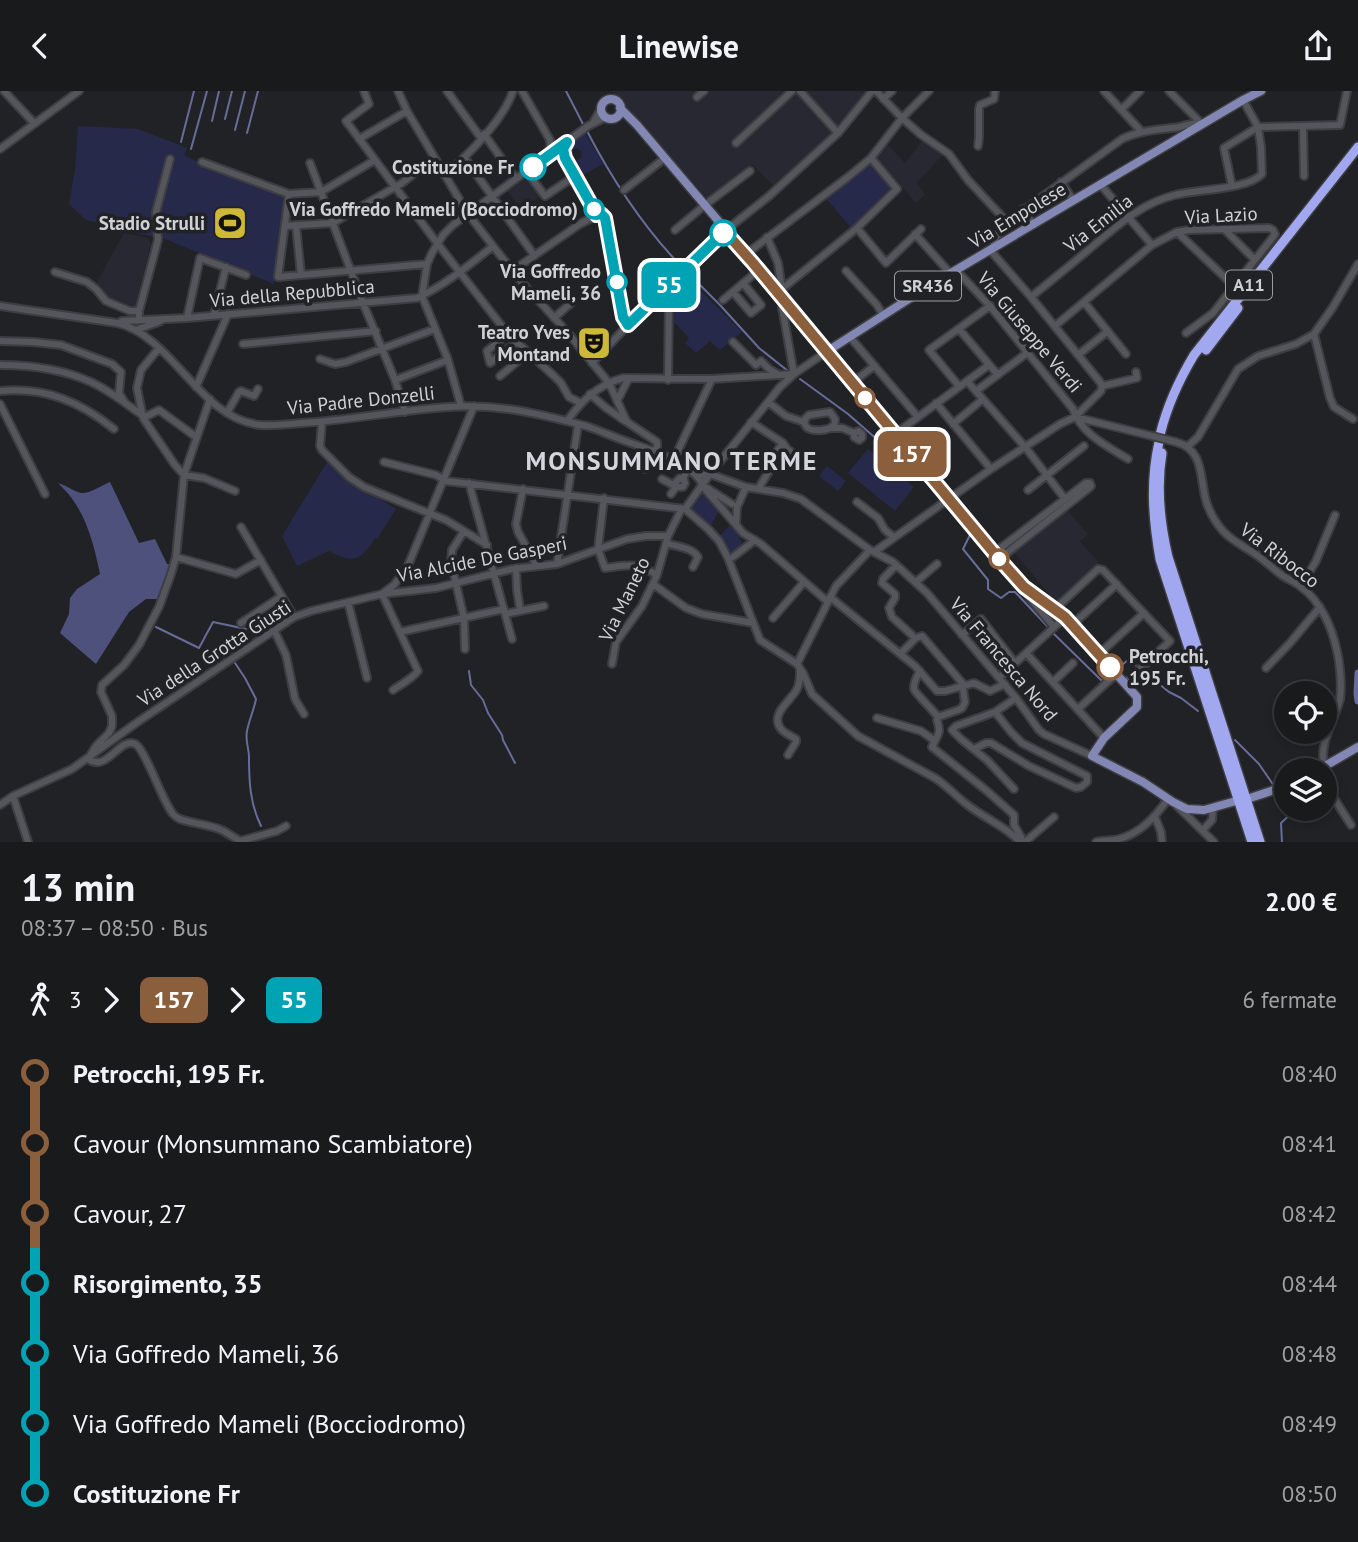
<!DOCTYPE html>
<html lang="it">
<meta charset="utf-8">
<style>
body{margin:0;font-family:"PT Sans",sans-serif;background:#222325;color:#f1f3f6;height:100vh;display:flex;flex-direction:column;font-size:26px;white-space:nowrap}
*{box-sizing:border-box;margin:0}
p{font-size:23px;color:#9fa1a3}
.icon{flex:none;width:38px;height:38px;fill:none;stroke:currentColor;stroke-width:2;stroke-linecap:round;stroke-linejoin:round}
.map{position:relative;height:751px;overflow:hidden}
.details{display:flex;flex-direction:column;background:#191a1c;flex:1}
.details>*{flex:none}
.badge{padding:0 14px;border-radius:10px;font-size:24px;line-height:46px}
.tools{position:absolute;left:1274px;top:590px;display:grid;gap:14px}
.tools a{display:grid;place-items:center;width:63px;height:63px;border-radius:50%;background:#191a1c;box-shadow:0 4px 10px #0003,0 0 0 2px #37383b;font-size:35px}
.map>.badge{position:absolute;translate:-50% -50%;box-shadow:0 0 0 4px #fff}
.legs{display:flex;align-items:center;gap:10px;height:77px;padding:0 21px;font-size:23px}
.legs p{margin-inline-start:auto}
.overview{display:flex;align-items:center;justify-content:space-between;height:119px;padding:0 21px}
h1{font-size:38px;font-weight:700;line-height:52px}
ul{padding:0 21px;list-style:none}
li{display:flex;align-items:center;gap:24px;height:70px;font-size:26px}
li i{display:grid;place-items:center;width:10px;height:100%;margin:0 9px;background:currentColor}
li i::after{content:'';width:18px;height:18px;margin:-9px;border:5px solid;border-radius:50%;background:#191a1c}
li p{margin-inline-start:auto}
li:first-child i{background:linear-gradient(#0000 50%,currentColor 0)}
li:last-child i{background:linear-gradient(currentColor 50%,#0000 0)}
header{display:flex;justify-content:space-between;align-items:center;height:91px;padding:0 21px;background:#191a1c;font-size:32px;font-weight:700}
.map>svg:first-child{display:block}
.built{fill:#272832}
.green{fill:#27294b}
.forest{fill:#4d517b}
.lines{fill:none;stroke-linecap:round;stroke-linejoin:round}
.stream{stroke:#676c99;stroke-width:2}
.river{stroke:#676c99;stroke-width:7}
.minor-casing{stroke:#3e3e42;stroke-width:10}
.major-casing{stroke:#3e3e42;stroke-width:11}
.highway-casing{stroke:#3e3e42;stroke-width:12}
.minor{stroke:#55565b;stroke-width:6}
.major{stroke:#8387b4;stroke-width:8}
.highway{stroke:#a1a8f0;stroke-width:9}
.minor-bridge-casing{stroke:#3e3e42;stroke-width:10;stroke-linecap:butt}
.minor-bridge{stroke:#55565b;stroke-width:6}
.line-1-casing{stroke:#fff;stroke-width:16}
.line-2-casing{stroke:#fff;stroke-width:16}
.line-1{stroke:#8b5e3c;stroke-width:10}
.line-2{stroke:#00a3b4;stroke-width:10}
.stop-2-dot{fill:#fff;stroke:#00a3b4;stroke-width:3.5}
.stop-1-dot{fill:#fff;stroke:#8b5e3c;stroke-width:3.5}
.labels{text-anchor:middle;stroke-width:7;stroke-linejoin:round;paint-order:stroke}
.shield{fill:#212226;stroke:#9c9ca0;stroke-width:2}
.shield-label{font-size:18px;font-weight:bold;fill:#d1d1d4}
.stop-label{font-size:19px;font-weight:bold;fill:#d1d1d4;stroke:#212226;text-anchor:end}
.street-label{font-size:19px;fill:#d1d1d4;stroke:#212226}
.poi-label{font-size:19px;font-weight:bold;fill:#d1d1d4;stroke:#212226;text-anchor:end}
.district-label{font-size:26px;font-weight:bold;letter-spacing:2px;fill:#d5d6dc;stroke:#212226}
</style>
<header><svg class="icon" aria-label="back" viewBox="0 0 24 24"><path d="M15 5l-7 7 7 7"/></svg>Linewise<svg class="icon" aria-label="share" viewBox="0 0 24 24"><path d="M12 15V3M7 8l5-5 5 5M5 13v7h14v-7"/></svg></header>
<div class="map">
<svg width="1358" height="751" viewBox="0 0 1358 751">
<rect width="100%" height="100%" fill="#212226"/>
<path class="built" d="M612,0H867L842,33L773,94L752,74L708,108Z
M927,44L947,59L917,92L925,103L916,112L875,66L885,51L905,72Z
M526,86L540,105L521,119L507,100Z
M124,142L148,147L151,153L135,216L108,206L97,191Z
M1066,418L1088,443L1080,450L1100,473L1057,513L1013,460Z"/>
<path class="green" d="M78,35L138,38L187,57L184,64L212,78L287,106L274,193L163,147L128,141L123,137L86,129L69,113L75,79Z
M585,42L603,73L581,85L571,69L572,68L574,71L582,66L581,60L576,57L569,61V64L567,59L568,55Z
M869,71L893,99L852,138L826,107Z
M676,195L690,208L701,200L742,241L720,259L710,250L696,262L685,252L689,247L674,231Z
M868,358L914,396L895,420L848,382Z
M329,368L351,390L396,418L377,448L375,447C361,470 353,473 329,460L297,475L282,445Z
M827,375L846,390L838,400L819,385Z
M702,401L719,419L710,436L689,418Z
M731,433L738,442L742,454L729,464L718,447Z"/>
<path class="forest" d="M110,391L139,452L155,448L167,473H170L167,488L158,508H146L129,521L96,573L60,542L69,523L70,507L77,498L100,483C95,458 88,430 73,409C69,403 63,397 58,392C66,394 73,400 81,402C90,403 102,394 110,391Z"/>
<g class="lines">
<path class="stream" d="M566,0L584,35
M225,28L232,0
M212,30L219,0
M235,39L245,0
M587,40C613,90 643,136 682,176
M247,42L258,0
M181,51L194,0
M191,58L207,0
M688,182L720,214L759,257L788,280
M800,288L848,323L928,393
M950,418L971,442L963,458L988,489V498L1001,507L1009,501H1015L1048,536
M156,536L199,557L213,531L251,539
M1053,542L1102,590L1111,582
M233,569L245,587L256,608C254,619 249,629 247,640C245,650 249,657 249,666C249,690 250,713 261,735
M1117,578L1128,569L1138,576
M469,580L471,594L483,609L488,622L502,644L503,649L515,672
M1143,580L1169,601L1181,607L1198,620
M1235,649L1259,673L1274,695
M1282,751L1281,732L1293,721"/>
<path class="river" d="M1358,582L1357,603L1358,610"/>
<g class="minor-casing">
<path id="minor" d="M4,0L34,32
M364,0L369,13L346,30L437,152L508,243L554,285L561,292L569,306L581,312
M398,0L407,20L468,123L518,187L568,242L609,292L627,331L657,351V356L654,360
M447,0L481,47
M522,0L550,49L551,62
M800,0L838,42
M876,0L902,27L920,43L949,63L968,89L1007,131
M1104,0L1141,40
M1169,0L1201,32
M697,6L704,0
M883,8L892,0
M1121,19L1140,0
M594,30L601,18
M1303,36L1304,85
M484,43L516,88
M359,48L407,20
M736,52L792,0
M978,55L979,46V18L980,14L994,8L995,0
M563,56L565,67L597,124
M0,58L79,0
M464,66L534,164
M202,71L289,103L321,101L375,69
M310,72L363,212L395,289L405,321
M527,81L545,105L575,85
M444,84C467,66 504,28 513,0
M1061,91L1073,109
M1100,93L1152,154
M1232,95L1224,57L1258,36L1340,34L1347,0
M624,99L665,67
M289,103L278,186L427,173
M1023,118L1033,133
M597,124L601,123L605,127L623,226L628,234
M296,134L301,184
M285,135L333,132L402,92L434,67
M857,137L886,172L921,138
M1224,138L1255,169
M675,139L705,114L750,80
M726,139L768,106L838,42L872,0
M1177,141L1234,195
M915,143L950,182
M767,146L778,172L782,199
M993,157L996,146L1010,129L1122,48C1140,39 1159,39 1179,36C1188,34 1193,31 1202,33
M746,163L848,86L871,67L902,27L929,0
M956,179L990,215L1073,318C1081,343 1107,355 1128,368
M512,180L580,133L597,124
M846,180L877,214L883,224
M55,181L87,191L96,198L106,210L130,220H139
M665,197L669,205L668,289
M733,201L751,222L761,214L743,192
M777,202L857,137L897,98L871,67
M1031,206C1052,189 1073,172 1093,155C1118,134 1142,112 1175,104C1197,98 1247,99 1262,83L1261,56L1258,36L1243,9
M723,209L759,179
M784,211L782,216L794,283
M1084,211L1126,263
M0,215L117,232C173,245 200,329 261,334C275,335 289,333 303,332C347,329 391,321 435,317C491,311 533,321 586,335C601,340 616,347 631,352C656,361 694,372 705,398L743,442L761,453L828,511
M214,224L226,176
M187,227L200,167L246,184
M554,227L571,212
M139,229V220L158,149L156,121L170,68
M119,232L122,230L187,227L417,207C444,195 469,174 492,156
M1055,235L1152,154L1177,141L1189,139L1269,137L1273,139L1275,143L1273,146L1213,222L1186,242
M959,238L998,284
M136,239L161,230
M508,243L487,260L490,272L516,251
M1314,243L1330,307L1334,316L1353,328
M850,246L918,326
M0,250L33,251L61,254L112,273L121,281L119,302L125,312
M733,251L756,274L761,270L769,278L779,284
M243,253L376,240
M159,257L141,279L137,297L143,327L175,374L184,384L204,387L235,400
M1078,264L1108,240
M320,268L335,273L346,271L435,238
M592,272L628,234L723,142
M0,274C32,274 62,278 91,291C109,299 126,313 142,324
M500,285L529,261
M395,289L448,269
M967,290L1026,357L1065,408
M852,292L874,275
M959,295L929,259L990,215
M1102,295L1137,287L1136,281
M196,296L228,223
M0,300C45,296 79,310 114,338
M976,300L1027,262
M590,303L605,316L625,330
M210,308L184,384L176,466L171,483L159,516L139,554L124,574L102,594L101,601L112,625V635L109,642L96,655L88,668C107,682 119,646 135,653C145,657 162,710 173,723C177,728 182,729 187,730C197,733 209,734 219,738C227,741 234,747 242,751
M617,310L629,287
M768,311L786,325L804,331
M936,312L991,378
M0,313L45,403
M461,315L448,269L422,205L427,173L432,162L443,144L453,134L588,35L606,26
M830,321L835,328C835,330 835,332 834,334C829,340 809,342 805,334C804,333 805,330 805,328L809,324Z
M227,322L239,301L241,300L254,305L258,298
M1075,326L1152,345
M143,327L159,319L196,346
M567,330C582,309 598,294 623,287L712,288L794,283
M322,331L320,355L322,359L349,386L364,396L446,429L487,454
M751,331L783,352L787,358L802,369
M953,333L983,308
M830,337H842L854,342L859,340L862,343V347L859,349L854,346V342
M895,343L989,274
M1176,351C1206,359 1199,390 1207,413C1211,424 1216,432 1223,440C1233,451 1246,456 1258,465C1267,471 1274,479 1283,485C1289,489 1296,491 1301,496C1321,510 1332,537 1337,560C1340,573 1342,595 1340,608C1336,626 1317,656 1325,674
M1188,355L1198,346L1238,278L1258,265L1296,253L1314,243L1333,216L1358,173
M673,370L712,288
M384,371L436,384L446,390L685,418
M645,378L646,376
M662,388L675,395
M683,388L688,377L704,384L710,383L746,396L783,402L801,408L870,459L893,471L927,502L1016,607L1039,639L1044,643L1092,665
M469,392L512,548
M707,397L732,413
M523,398L516,433L518,441L537,475
M758,398L768,382L765,377L783,352
M1028,399L1084,355
M671,403L676,396L674,393L680,387L684,389L685,392L683,396H676
M604,407L598,458L605,477C629,474 635,471 657,484
M857,411L878,427L885,439L894,446
M685,418L708,438L719,450L728,467L760,549L797,573L803,582L812,603L858,645L935,687C946,694 955,704 965,712C982,726 1007,736 1020,751
M685,418L710,383L780,296L794,283L826,261
M736,433L737,416L746,396
M241,436L294,526
M464,440L452,459L451,471L464,527L465,558
M666,452C677,456 692,456 698,466L693,476
M874,461L991,378L1060,333L1075,326L1101,300L1102,295L1100,291L1031,206L990,159
M994,462L1086,392H1090L1091,395L1089,397L999,468
M176,466L236,483L261,469
M733,466L755,449
M557,473L578,334
M896,474L883,488L882,492L895,503V507L889,517L892,526L912,544
M516,477L517,499L520,518
M916,491L937,473
M653,493L686,517L702,523L753,532
M1301,495L1316,470L1335,424
M1023,496L1030,507L1054,536
M830,506L915,575L937,600H945L974,592L990,600L1005,593
M348,511L367,587
M1055,518L1098,478L1103,479L1170,550L1125,592
M505,523L544,515
M773,527L804,491
M241,532L282,505
M1072,534L1117,493
M274,539L286,564L295,608L304,623
M400,541L504,518
M962,544L981,528L1015,572
M1026,562L1104,647
M900,563L916,547L922,545L964,594L963,598L965,611L962,617L958,619L938,626
M1099,563L1144,522
M612,573L616,551L642,515L657,484L668,445L681,419
M797,573L836,495L870,459
M1266,577L1290,552L1320,516
M920,580C917,585 913,592 914,598C915,602 934,620 938,626L937,629C942,643 937,644 932,656L987,700L1014,724V734L1021,746L1022,751
M999,587L1065,526
M1053,591L1073,572
M393,599C401,593 412,588 418,580L382,503L436,497L512,478L557,473L627,448L646,445H668
M1078,618L1116,583
M877,627L921,640L935,650
M974,658L986,652H991L1029,675L1076,697L1081,696L1087,691V685L1022,652L1011,641L995,621
M788,664L796,651V648C791,645 784,642 781,638C769,623 792,609 797,598C800,592 800,586 800,580
M1325,693L1351,734
M1014,698L987,669L961,648L952,639L956,635L995,621L1016,607
M13,705L28,751
M0,714L13,705L72,678L139,630L294,526L311,520L382,503L394,494L407,477L474,315
M1177,715L1214,751
M1155,726L1161,741L1162,751
M1203,739L1212,729L1213,717
M240,750L277,740L286,735
M1025,751L1054,726
M1096,751C1103,749 1111,750 1119,748C1141,742 1155,726 1168,708"/>
</g>
<g class="major-casing">
<path id="major" d="M601 18a10 10 0 1 1 20 0a10 10 0 1 1-20 0Z
M620,17L637,34L726,139L826,261L999,468L1022,494L1065,526L1137,606V616L1104,647L1092,665L1143,691L1173,711L1187,718L1204,719L1236,710
M826,261L929,195L1243,9L1261,0
M1318,679L1358,656
M1250,707L1286,695"/>
</g>
<g class="highway-casing">
<path id="highway" d="M1206,259L1238,217
M1160,344C1167,315 1179,289 1194,264L1358,56
M1159,351C1150,391 1153,428 1160,468L1252,751
M1162,362C1156,398 1160,432 1168,466L1260,751"/>
</g>
<use href="#minor" class="minor"/>
<use href="#major" class="major"/>
<use href="#highway" class="highway"/>
<g class="minor-bridge-casing">
<path id="minor-bridge" d="M1152,345L1176,351"/>
</g>
<use href="#minor-bridge" class="minor-bridge"/>
</g>
<g class="lines">
<g class="line-1-casing">
<path id="line-1" d="M723,142L728,144L753,172L999,468L1024,496L1065,526L1110,576"/>
</g>
<g class="line-2-casing">
<path id="line-2" d="M533,76L567,51L563,58L565,67L597,124L601,123L605,127L623,226L628,234L723,142"/>
</g>
<use href="#line-1" class="line-1"/>
<use href="#line-2" class="line-2"/>
</g>
<defs>
<g id="stadium-square" transform="scale(1.75)"><rect x="-9" y="-9" width="18" height="18" rx="4" fill="#ceb837" stroke="#212226"/><path d="M0-5a6.5 5 0 1 0 0 10a6.5 5 0 1 0 0-10ZM-3.5-1.8h7v3.6h-7Z" fill="#111"/></g>
<g id="theatre-square" transform="scale(1.75)"><rect x="-9" y="-9" width="18" height="18" rx="4" fill="#ceb837" stroke="#212226"/><path d="M-5-5.5Q0-4 5-5.5V0Q5 5 0 6Q-5 5-5 0ZM-3.3-2.5H-1v1.5H-3.3ZM1-2.5H3.3v1.5H1ZM-2.8 1Q0 5.5 2.8 1Z" fill="#111"/></g>
</defs>
<g fill-rule="evenodd">
<use href="#stadium-square" x="230" y="132"/>
<use href="#theatre-square" x="594" y="252"/>
</g>
<g class="stop-2-dot">
<circle cx="533" cy="76" r="12"/>
<circle cx="594" cy="118" r="9"/>
<circle cx="723" cy="142" r="12"/>
<circle cx="617" cy="191" r="9"/>
</g>
<g class="stop-1-dot">
<circle cx="865" cy="307" r="9"/>
<circle cx="999" cy="468" r="9"/>
<circle cx="1110" cy="576" r="12"/>
</g>
<g class="labels">
<g class="shield">
<rect x="1226" y="179.5" width="46" height="29" rx="5"/>
<rect x="895" y="180.5" width="66" height="29" rx="5"/>
</g>
<g class="shield-label">
<text x="1249" y="200">A11</text>
<text x="928" y="201">SR436</text>
</g>
<g class="stop-label">
<text x="514" y="83">Costituzione Fr</text>
<text x="578" y="125">Via Goffredo Mameli (Bocciodromo)</text>
<text x="601" y="187">Via Goffredo<tspan x="601" dy="22">Mameli, 36</tspan></text>
<text x="1129" y="572" text-anchor="start">Petrocchi,<tspan x="1129" dy="22">195 Fr.</tspan></text>
</g>
<g class="street-label">
<text transform="translate(1017 124) rotate(-31)" y="7">Via Empolese</text>
<text transform="translate(1221 124) rotate(-3)" y="7">Via Lazio</text>
<text transform="translate(1098 132) rotate(-38)" y="7">Via Emilia</text>
<text transform="translate(292 202) rotate(-5)" y="7">Via della Repubblica</text>
<text transform="translate(1030 241) rotate(50)" y="7">Via Giuseppe Verdi</text>
<text transform="translate(361 309) rotate(-6)" y="7">Via Padre Donzelli</text>
<text transform="translate(1280 464) rotate(37)" y="7">Via Ribocco</text>
<text transform="translate(482 468) rotate(-11)" y="7">Via Alcide De Gasperi</text>
<text transform="translate(624 508) rotate(-64)" y="7">Via Maneto</text>
<text transform="translate(214 562) rotate(-33)" y="7">Via della Grotta Giusti</text>
<text transform="translate(1004 568) rotate(50)" y="7">Via Francesca Nord</text>
</g>
<g class="poi-label">
<text x="205" y="139">Stadio Strulli</text>
<text x="570" y="248">Teatro Yves<tspan x="570" dy="22">Montand</tspan></text>
</g>
<g class="district-label">
<text x="672" y="379">MONSUMMANO TERME</text>
</g>
</g>
</svg>
<div class="tools">
<a><svg class="icon" aria-label="locate" viewBox="0 0 24 24"><circle cx="12" cy="12" r="6"/><path d="M12 2v4M12 18v4M2 12h4M18 12h4"/></svg></a>
<a><svg class="icon" aria-label="layers" viewBox="0 0 24 24"><path d="M12 4l9 5-9 5-9-5zM3 14l9 5 9-5"/></svg></a>
</div>
<b class="badge" style="left:912px;top:363px;background:#8b5e3c;color:#fff">157</b>
<b class="badge" style="left:669px;top:194px;background:#00a3b4;color:#fff">55</b>
</div>
<section class="details">
<div class="overview"><div><h1>13 min</h1><p>08:37 – 08:50 · Bus</p></div><b>2.00 €</b></div>
<div class="legs"><svg class="icon" aria-label="walk" viewBox="0 0 24 24"><circle cx="13" cy="4" r="2"/><path d="M13 8l-2 6 4 7M11 14l-3 7M7 12l3-4h3l4 4"/></svg>3<svg class="icon" aria-label="forward" viewBox="0 0 24 24"><path d="M9 5l7 7-7 7"/></svg><b class="badge" style="background:#8b5e3c;color:#fff">157</b><svg class="icon" aria-label="forward" viewBox="0 0 24 24"><path d="M9 5l7 7-7 7"/></svg><b class="badge" style="background:#00a3b4;color:#fff">55</b><p>6 fermate</p></div>
<ul>
<li><i style="color:#8b5e3c"></i><b>Petrocchi, 195 Fr.</b><p>08:40</p></li>
<li><i style="color:#8b5e3c"></i><span>Cavour (Monsummano Scambiatore)</span><p>08:41</p></li>
<li><i style="color:#8b5e3c"></i><span>Cavour, 27</span><p>08:42</p></li>
<li><i style="color:#00a3b4"></i><b>Risorgimento, 35</b><p>08:44</p></li>
<li><i style="color:#00a3b4"></i><span>Via Goffredo Mameli, 36</span><p>08:48</p></li>
<li><i style="color:#00a3b4"></i><span>Via Goffredo Mameli (Bocciodromo)</span><p>08:49</p></li>
<li><i style="color:#00a3b4"></i><b>Costituzione Fr</b><p>08:50</p></li>
</ul>
</section>
